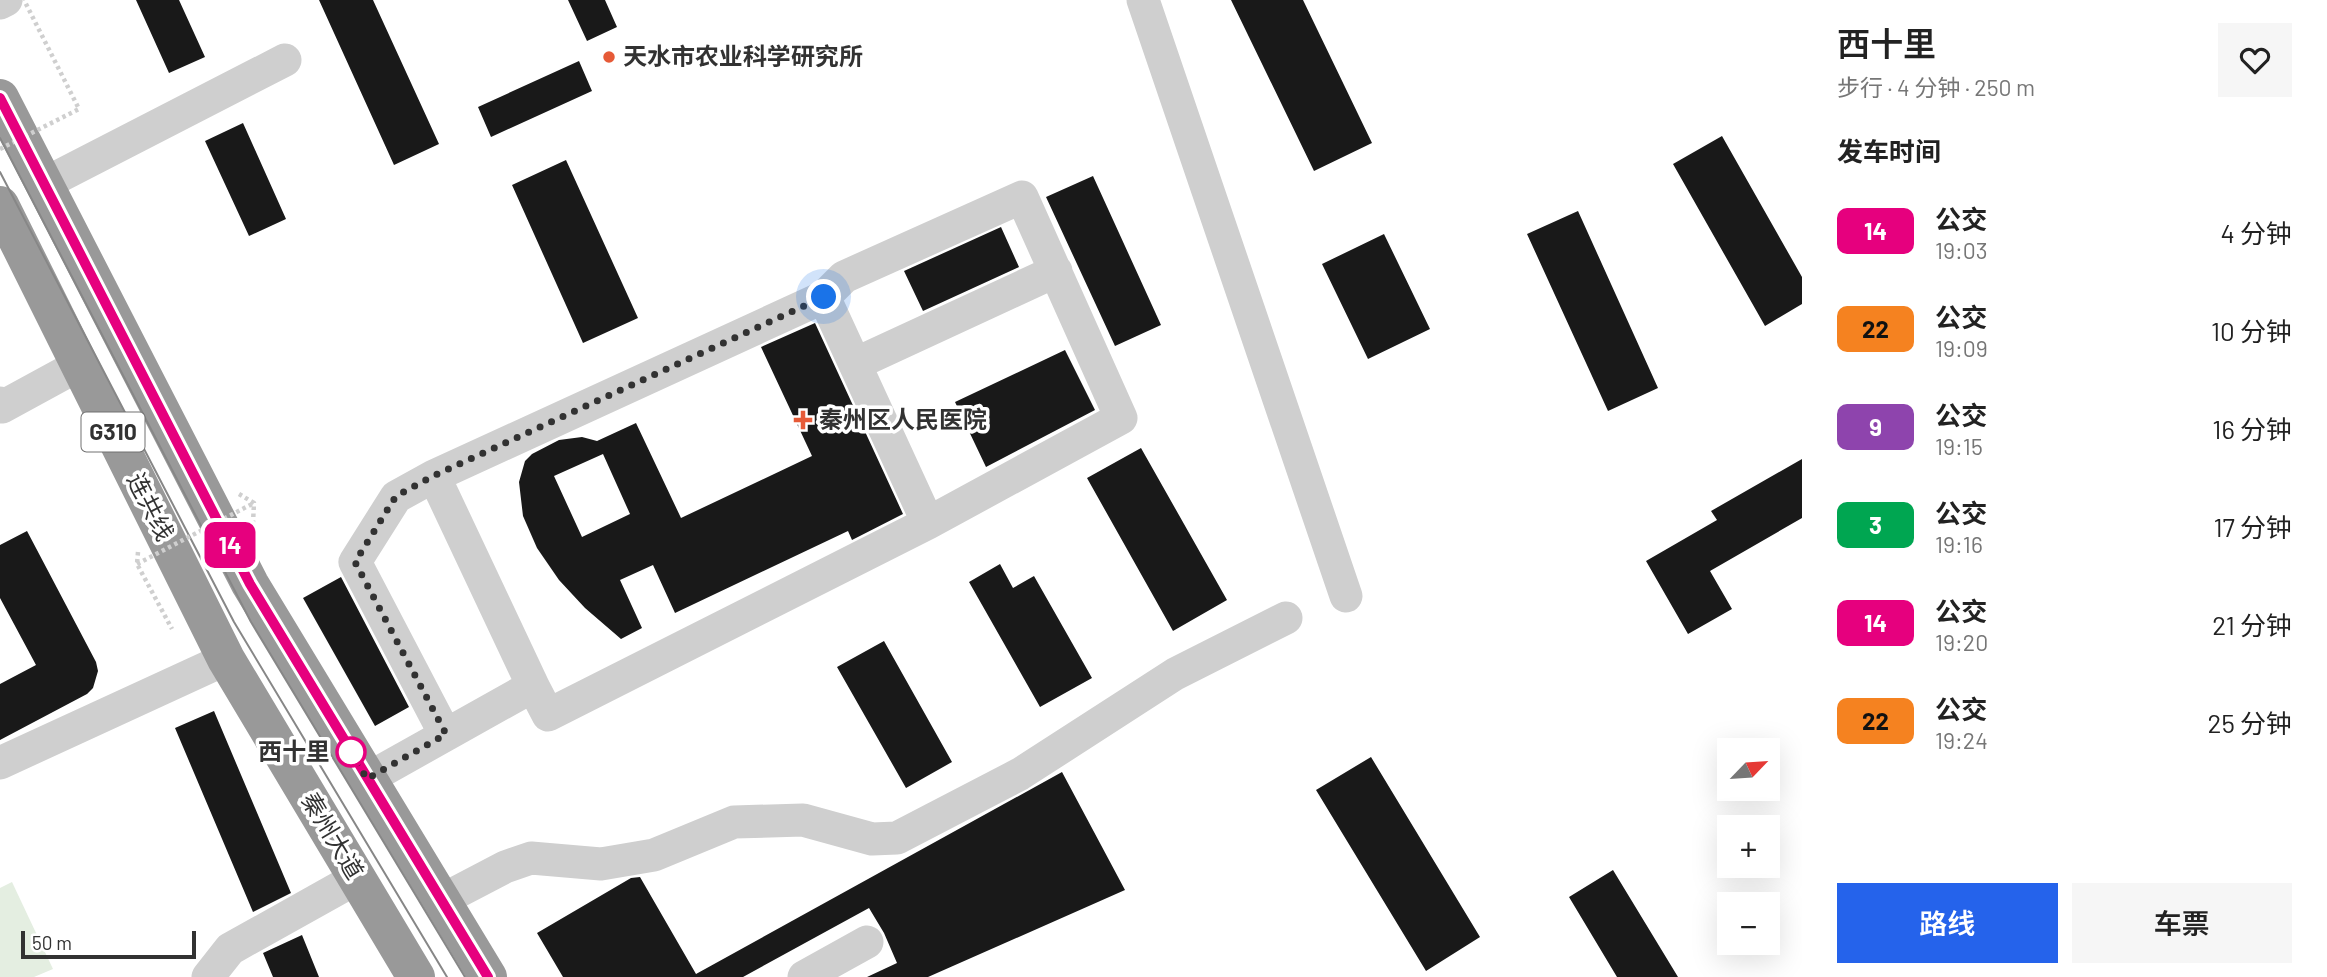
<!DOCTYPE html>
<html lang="zh">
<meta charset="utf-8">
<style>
body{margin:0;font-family:Barlow,"Noto Sans SC",sans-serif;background:#f6f6f6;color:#222;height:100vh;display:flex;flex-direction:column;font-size:26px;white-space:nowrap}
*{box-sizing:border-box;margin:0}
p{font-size:23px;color:#767676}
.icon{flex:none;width:38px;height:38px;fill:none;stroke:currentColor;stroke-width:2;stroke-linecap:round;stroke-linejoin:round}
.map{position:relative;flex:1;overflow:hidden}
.drawer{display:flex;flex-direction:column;background:#fff;width:525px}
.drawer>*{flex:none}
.badge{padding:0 14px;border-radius:10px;font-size:24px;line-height:46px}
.needle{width:46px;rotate:65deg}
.controls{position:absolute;left:1717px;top:738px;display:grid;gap:14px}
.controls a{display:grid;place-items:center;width:63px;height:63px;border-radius:0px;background:#fff;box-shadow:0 7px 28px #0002;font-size:35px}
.scale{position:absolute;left:21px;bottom:18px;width:175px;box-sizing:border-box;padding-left:7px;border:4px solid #323232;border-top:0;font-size:19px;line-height:24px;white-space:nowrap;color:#323232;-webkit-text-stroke:5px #fff;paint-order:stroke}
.you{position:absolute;width:35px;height:35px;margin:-18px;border:5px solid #fff;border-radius:50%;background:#1a73e8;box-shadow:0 0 0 10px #1a73e833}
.map>.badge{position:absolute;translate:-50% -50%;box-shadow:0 0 0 4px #fff}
h2{padding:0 35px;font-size:26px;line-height:63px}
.round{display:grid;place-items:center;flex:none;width:74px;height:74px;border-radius:0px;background:#f6f6f6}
.summary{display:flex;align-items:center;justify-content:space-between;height:119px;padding:0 35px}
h1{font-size:33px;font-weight:600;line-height:52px}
.cta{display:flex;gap:14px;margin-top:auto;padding:14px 35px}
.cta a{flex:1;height:80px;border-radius:0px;background:#2563eb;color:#fff;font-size:28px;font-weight:600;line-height:80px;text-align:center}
.cta a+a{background:#f6f6f6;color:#222}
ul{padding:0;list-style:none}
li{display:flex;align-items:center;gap:21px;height:98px;padding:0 35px}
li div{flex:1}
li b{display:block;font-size:26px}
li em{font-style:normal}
li .badge{min-width:77px;font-weight:700;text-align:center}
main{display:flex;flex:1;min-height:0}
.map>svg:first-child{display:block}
.green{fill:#e4eee1}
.building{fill:#191919;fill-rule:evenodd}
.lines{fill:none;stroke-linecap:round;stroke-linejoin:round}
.path{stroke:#cfcfcf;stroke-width:4.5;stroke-dasharray:3.5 3.5;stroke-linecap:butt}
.minor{stroke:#cfcfcf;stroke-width:33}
.highway{stroke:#999;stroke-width:38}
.tram{stroke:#878787;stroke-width:2}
.path-bridge{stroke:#cfcfcf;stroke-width:4.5;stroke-dasharray:3.5 3.5;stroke-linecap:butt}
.line-casing{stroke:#fff;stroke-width:16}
.line{stroke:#e6007e;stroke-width:10}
.walk{stroke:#323232;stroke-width:7;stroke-dasharray:0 12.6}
.poi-dot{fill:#e65a37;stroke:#fff;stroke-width:2.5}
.stop-dot{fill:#fff;stroke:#e6007e;stroke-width:3.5}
.labels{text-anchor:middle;stroke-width:7;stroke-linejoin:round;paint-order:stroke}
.shield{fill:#fff;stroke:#707070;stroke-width:2}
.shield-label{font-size:23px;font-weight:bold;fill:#323232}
.poi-label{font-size:24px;font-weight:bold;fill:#323232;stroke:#fff;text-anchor:start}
.street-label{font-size:24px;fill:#323232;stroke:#fff}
.stop-label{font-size:24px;font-weight:bold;fill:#323232;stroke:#fff;text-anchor:end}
</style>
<main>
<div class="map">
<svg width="1802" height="977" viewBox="0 0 1802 977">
<rect width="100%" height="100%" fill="#fff"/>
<path class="green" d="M12,882L53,969L34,977H0V888Z"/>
<path class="building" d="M136,0H179L205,57L169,73Z
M319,0H373L439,144L394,165Z
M568,0H605L617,27L587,41Z
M1231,0H1303L1372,143L1314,171Z
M579,61L592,91L491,137L478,107Z
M243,123L286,219L249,236L205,141Z
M1722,136L1802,277V304L1765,326L1673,164Z
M566,160L638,318L583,343L512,185Z
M1093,176L1161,325L1115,346L1046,197Z
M1578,211L1658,388L1608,411L1527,234Z
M1001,227L1019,267L923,311L904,271Z
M1384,234L1430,329L1368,359L1322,264Z
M815,323L903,514L852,540L848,531L675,613L653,565L620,580L642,628L621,639L585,608L559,580L537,548L523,516L519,482L525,461L532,454L559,440L582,437L597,441L636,423L681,518L812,456L761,347ZM603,454L630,514L582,537L554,476Z
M1065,350L1095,410L986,467L955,402Z
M1141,448L1227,600L1173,631L1087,478Z
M1802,459V518L1710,571L1732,609L1688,634L1646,561L1717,520L1711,511Z
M27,531L96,662L98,671L93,688L87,694L0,740V684L36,665L0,598V545Z
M1000,564L1013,588L1034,576L1092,678L1040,707L969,582Z
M341,577L409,707L375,726L303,598Z
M884,641L952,762L906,788L837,667Z
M214,711L291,893L253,912L175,728Z
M1371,757L1480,937L1426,971L1316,790Z
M1062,772L1125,890L928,977H867L897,963L884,933L869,908L743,977H563L537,933L631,878L640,877L696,974Z
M1613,870L1678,977H1617L1569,897Z
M302,935L319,977H273L263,953Z"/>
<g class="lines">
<path class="path" d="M239,494L254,503L253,523
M138,552L137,564L172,629"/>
<path class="minor" d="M1143,0L1346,596
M0,3L6,0
M44,184L285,60
M824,297L928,523
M855,364L1056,271
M0,403L2,407L79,365
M434,476L396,497L355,562L445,734
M0,763L226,659
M367,779L533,686L434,476L824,297L844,277L1022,197L1121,418L928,523L548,715L533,686
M442,900L505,867L531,858L601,864L654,855L734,822L803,820L872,839L897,838L1020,774L1175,674L1286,618
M208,977L230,949L357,878
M804,977L867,942"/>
<path class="highway" d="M0,98L250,584L488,977
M0,205L226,659L416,977"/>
<path class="tram" d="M0,138L251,622L465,977
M0,172L234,622L447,977"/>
<path class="path-bridge" d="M0,149L79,109L24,0
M137,564L254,503"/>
</g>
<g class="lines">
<g class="line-casing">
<path id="line" d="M0,98L250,584L488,977"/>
</g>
<use href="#line" class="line"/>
<path class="walk" d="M351,752L367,779L446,734L355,562L396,496L433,476L824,297"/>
</g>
<g class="poi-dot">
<circle cx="609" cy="57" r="7"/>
<path d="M799.5 409.5h7v7h7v7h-7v7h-7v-7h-7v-7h7z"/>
</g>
<circle class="stop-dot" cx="351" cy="752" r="14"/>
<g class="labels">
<rect class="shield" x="81.5" y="412.5" width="63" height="39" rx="5"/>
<g class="shield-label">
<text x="113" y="440">G310</text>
</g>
<g class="poi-label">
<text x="623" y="65">天水市农业科学研究所</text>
<text x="819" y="428">秦州区人民医院</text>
</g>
<g class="street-label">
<text transform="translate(150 507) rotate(63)" y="8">连共线</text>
<text transform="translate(332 836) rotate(59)" y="8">秦州大道</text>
</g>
<g class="stop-label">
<text x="330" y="760">西十里</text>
</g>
</g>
</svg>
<div class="controls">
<a><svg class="needle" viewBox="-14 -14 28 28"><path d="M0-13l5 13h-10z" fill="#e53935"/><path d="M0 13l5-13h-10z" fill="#767676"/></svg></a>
<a>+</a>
<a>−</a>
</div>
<div class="scale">50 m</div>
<div class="you" style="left:824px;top:297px"></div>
<b class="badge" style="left:230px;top:545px;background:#e6007e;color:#fff">14</b>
</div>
<section class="drawer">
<div class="summary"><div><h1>西十里</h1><p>步行 · 4 分钟 · 250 m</p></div><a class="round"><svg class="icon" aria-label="heart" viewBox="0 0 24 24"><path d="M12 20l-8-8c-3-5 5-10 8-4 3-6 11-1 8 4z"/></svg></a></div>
<h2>发车时间</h2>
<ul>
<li><span class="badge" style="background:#e6007e;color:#fff">14</span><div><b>公交</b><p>19:03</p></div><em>4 分钟</em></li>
<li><span class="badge" style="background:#f58220;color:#111">22</span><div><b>公交</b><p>19:09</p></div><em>10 分钟</em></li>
<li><span class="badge" style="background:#8e44ad;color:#fff">9</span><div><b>公交</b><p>19:15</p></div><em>16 分钟</em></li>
<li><span class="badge" style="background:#00a651;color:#fff">3</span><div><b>公交</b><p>19:16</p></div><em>17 分钟</em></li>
<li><span class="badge" style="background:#e6007e;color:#fff">14</span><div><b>公交</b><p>19:20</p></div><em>21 分钟</em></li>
<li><span class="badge" style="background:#f58220;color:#111">22</span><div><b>公交</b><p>19:24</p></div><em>25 分钟</em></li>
</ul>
<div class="cta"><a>路线</a><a>车票</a></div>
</section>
</main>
